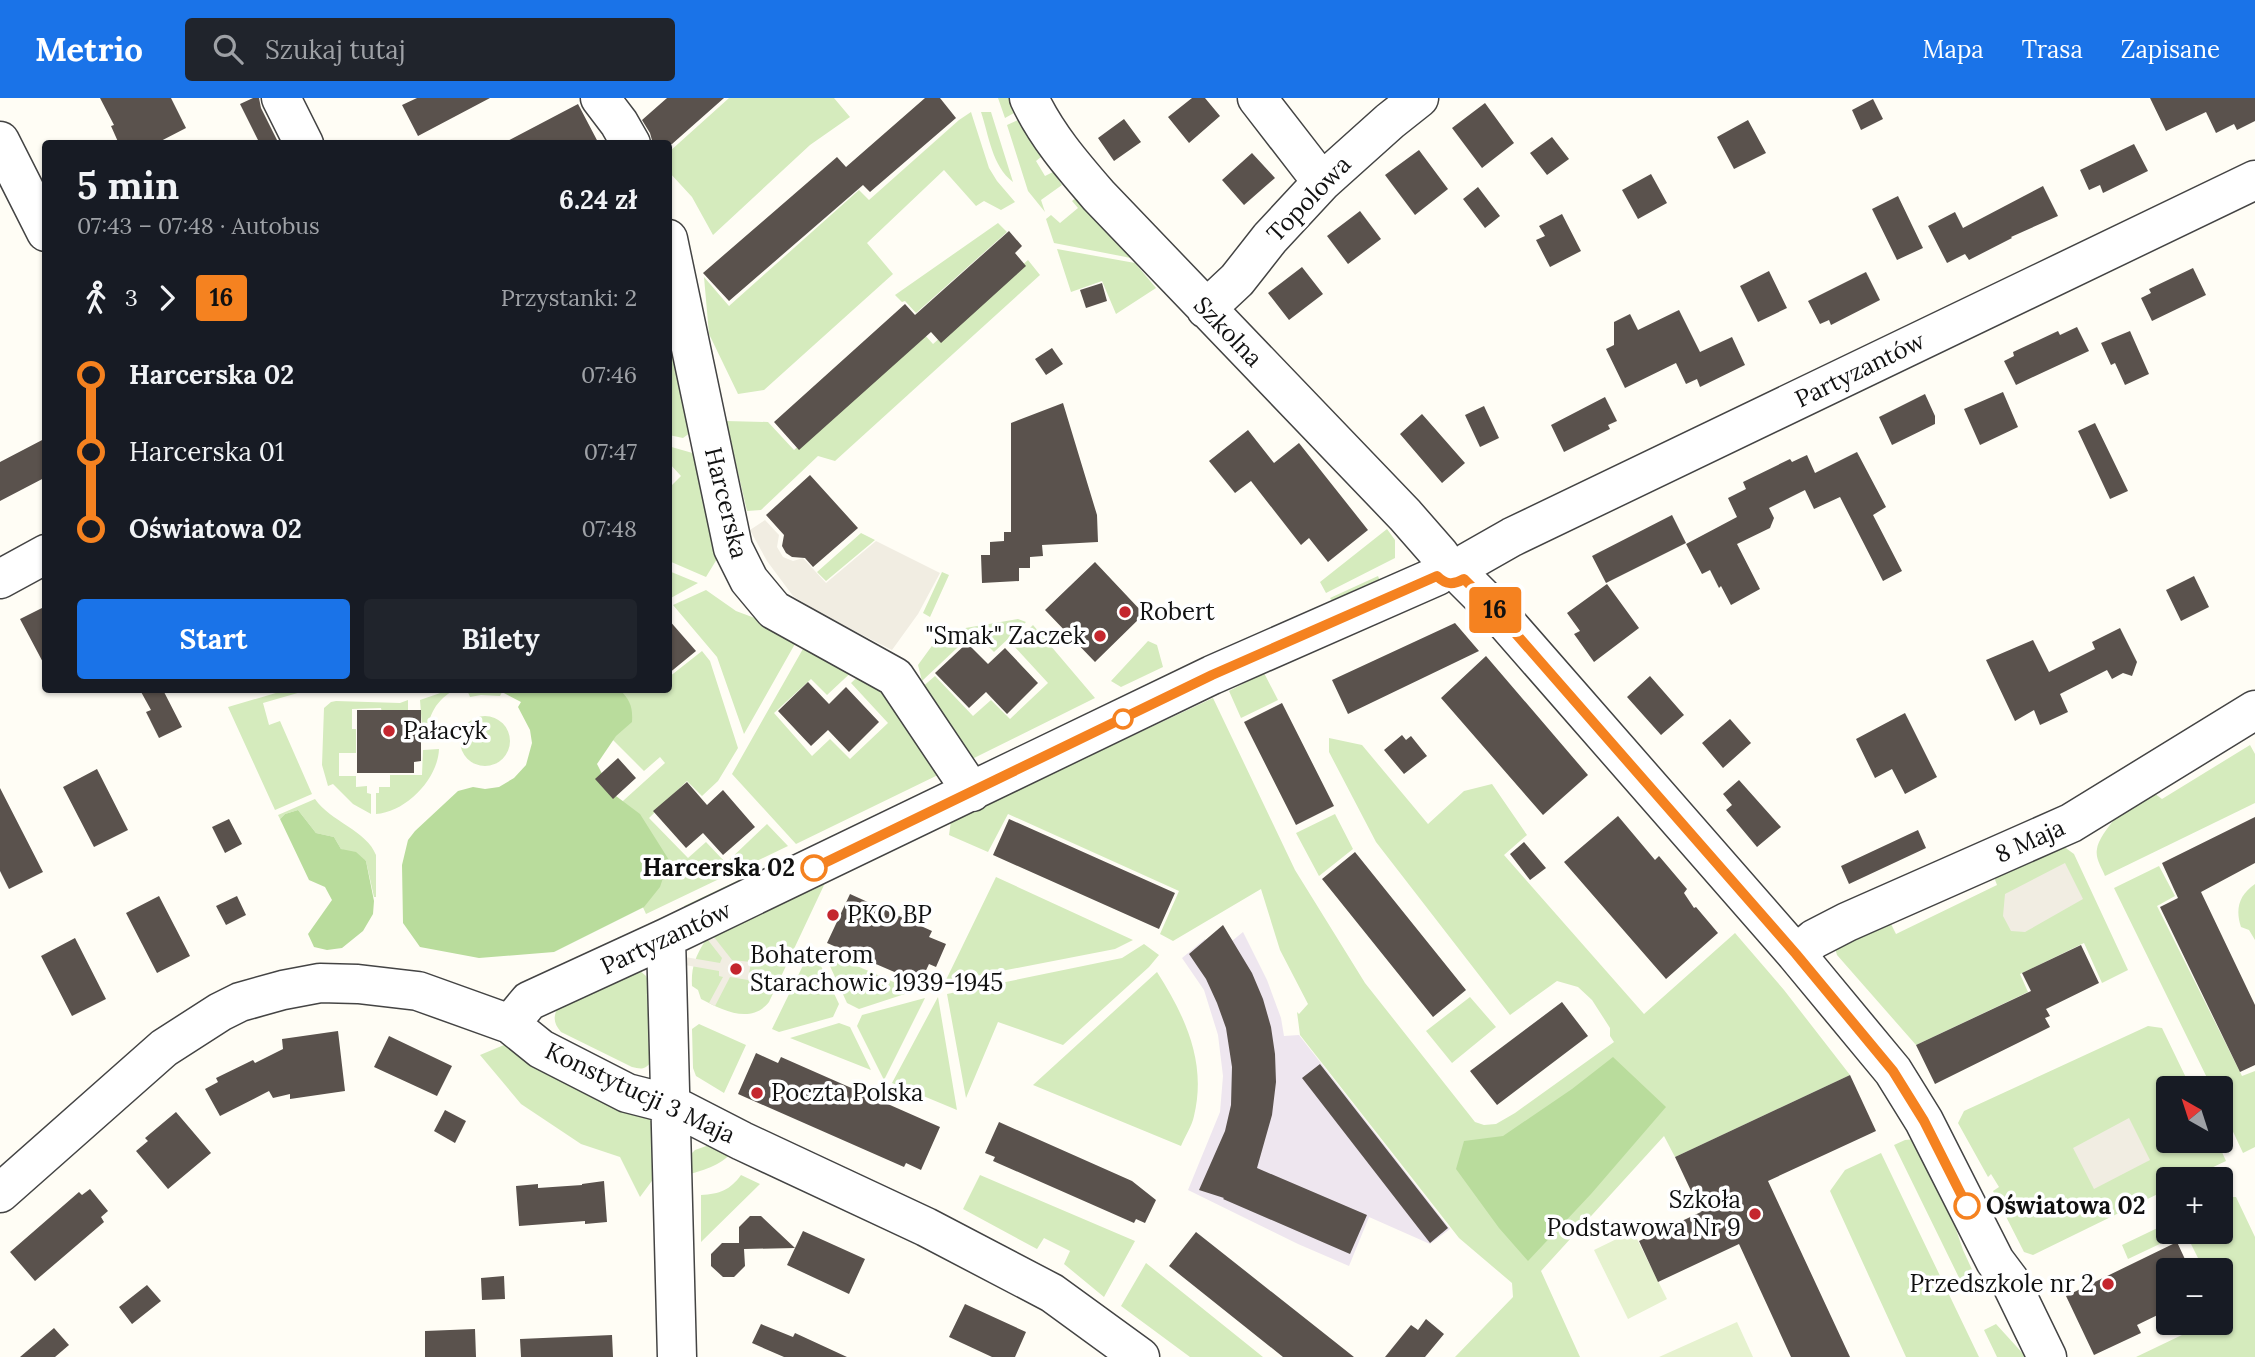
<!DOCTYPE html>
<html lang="pl">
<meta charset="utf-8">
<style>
body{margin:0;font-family:Lora,serif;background:#20242c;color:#f1f3f6;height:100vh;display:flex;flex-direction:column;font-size:26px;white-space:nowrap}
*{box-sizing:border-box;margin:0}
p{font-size:23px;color:#9ea1a6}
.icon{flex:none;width:38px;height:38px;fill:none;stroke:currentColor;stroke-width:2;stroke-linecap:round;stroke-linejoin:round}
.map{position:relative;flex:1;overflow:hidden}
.side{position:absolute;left:42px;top:42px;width:630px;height:553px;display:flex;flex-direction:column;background:#171b24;border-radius:7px;box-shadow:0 2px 5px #0004}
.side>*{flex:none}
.badge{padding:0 14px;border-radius:5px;font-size:24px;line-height:46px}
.needle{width:46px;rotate:321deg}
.tools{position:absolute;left:2156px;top:978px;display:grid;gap:14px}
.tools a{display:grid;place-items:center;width:77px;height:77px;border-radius:7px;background:#171b24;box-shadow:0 2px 5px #0004;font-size:35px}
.map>.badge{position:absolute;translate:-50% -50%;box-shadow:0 0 0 4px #fff}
.legs{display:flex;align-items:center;gap:10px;height:77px;padding:0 35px;font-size:23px}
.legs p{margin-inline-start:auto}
.head{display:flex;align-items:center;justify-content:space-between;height:119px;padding:0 35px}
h1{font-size:38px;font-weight:700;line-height:52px}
.button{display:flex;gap:14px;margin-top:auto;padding:14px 35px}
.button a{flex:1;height:80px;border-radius:7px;background:#1a73e8;color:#fff;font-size:28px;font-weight:700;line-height:80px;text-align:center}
.button a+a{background:#20242c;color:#f1f3f6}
ul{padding:0 35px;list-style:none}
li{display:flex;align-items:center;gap:24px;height:77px;font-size:26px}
li i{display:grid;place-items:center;width:10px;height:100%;margin:0 9px;background:currentColor}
li i::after{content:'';width:18px;height:18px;margin:-9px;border:5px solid;border-radius:50%;background:#171b24}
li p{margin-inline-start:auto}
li:first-child i{background:linear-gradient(#0000 50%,currentColor 0)}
li:last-child i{background:linear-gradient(currentColor 50%,#0000 0)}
header{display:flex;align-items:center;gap:42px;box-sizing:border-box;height:98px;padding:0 35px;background:#1a73e8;color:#fff}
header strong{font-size:33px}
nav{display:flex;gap:38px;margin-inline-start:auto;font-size:24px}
.search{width:490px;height:63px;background:#20242c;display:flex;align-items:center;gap:18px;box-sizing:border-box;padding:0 24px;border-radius:7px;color:#9ea1a6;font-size:26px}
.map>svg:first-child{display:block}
.industrial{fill:#eee6ef}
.green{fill:#d5ebbd}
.forest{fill:#b9dc9c}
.pitch{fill:#e6f2cf}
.plaza{fill:#f1ede2}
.building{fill:#5a524d}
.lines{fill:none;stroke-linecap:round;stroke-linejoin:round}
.minor-casing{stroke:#444;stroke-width:41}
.minor{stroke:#fff;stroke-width:38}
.line-1-casing{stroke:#fff;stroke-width:16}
.line-1{stroke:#f58220;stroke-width:10}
.poi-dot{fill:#c4262e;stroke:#fff;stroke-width:2.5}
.stop-1-dot{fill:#fff;stroke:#f58220;stroke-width:3.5}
.labels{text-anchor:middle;stroke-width:7;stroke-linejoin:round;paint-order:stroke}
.street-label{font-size:24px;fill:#111;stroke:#fff}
.poi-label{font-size:24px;fill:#111;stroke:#fff;text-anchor:start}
.stop-label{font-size:24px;font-weight:bold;fill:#111;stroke:#fff;text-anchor:end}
</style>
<header>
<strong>Metrio</strong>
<div class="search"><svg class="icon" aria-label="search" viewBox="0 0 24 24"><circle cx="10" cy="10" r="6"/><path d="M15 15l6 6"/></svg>Szukaj tutaj</div>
<nav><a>Mapa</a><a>Trasa</a><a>Zapisane</a></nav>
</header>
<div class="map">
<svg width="2255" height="1259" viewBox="0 0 2255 1259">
<rect width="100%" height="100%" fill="#fffdf5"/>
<path class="industrial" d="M1243,834L1267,882L1281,920L1284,938L1299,937L1450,1131L1430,1146L1369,1119L1349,1168L1298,1146L1188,1092L1220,1014L1223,978L1218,937L1204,892L1182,860L1205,841L1216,856Z"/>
<path class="green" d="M729,0H834L850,19L810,47L713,137L692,99L669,74V54Z
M998,0H1009L1014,15L1005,20Z
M971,14L989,70L997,83L1015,104L1001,112L984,103L976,108L944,72L867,145L893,176L764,292L738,296L709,236L704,179L729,208L859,92L869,102L959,22Z
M981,14H991L1013,84C992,68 989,38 981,14Z
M1018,22L1041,59L1036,63L1045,78L1053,74L1062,87L1041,102L1045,114L1028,93L1007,27Z
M1077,99L1131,160L1054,145L1046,121L1051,117L1060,125L1078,110L1072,103Z
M998,125L1007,134L916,215L905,203L902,204L895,197Z
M1057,151L1135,165L1156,190L1116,216L1102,183L1071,194Z
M1028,162L1040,177L835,363L818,358L761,412L747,413L726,323L768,324L794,352L924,236L933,246Z
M677,239L694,332L683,340L669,337V243Z
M668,348L703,358L720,456L706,479L669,463V390L681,378L669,365Z
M1387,431L1395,442V460L1326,495L1320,484Z
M861,435L875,442L826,483L817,474Z
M669,473L698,485L669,501Z
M942,474L949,477L930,519L923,515Z
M1378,478L1382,488L1335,508L1330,500Z
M706,492L736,513L800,537L744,636L717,559L673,507Z
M1018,521L1026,524L994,554L974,534L922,583L918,567L942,534Z
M1033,527L1095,600L970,662L920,591L935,578L973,618L991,602L1010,621L1048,585L1013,547Z
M808,542L858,568L827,597L811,581L774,615L812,658L830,641L850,661L888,625L851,585L866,571L940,676L796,746L732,676Z
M1148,543L1157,547L1163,569L1121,589L1111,583Z
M702,553L710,563L738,650L718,683L702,698L687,683L649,720L688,760L706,744L726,765L767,726L788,748L646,816L603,721L665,665L660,659L644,673L607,636L543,592H668L669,579Z
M1264,575L1278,602L1241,620L1229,593Z
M286,592H308L263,605L269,627L280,623L312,696L275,712L228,609Z
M449,592H454C431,606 431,619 423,641L420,602Z
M467,592H503L500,598L481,597L470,599Z
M1213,600L1295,772L1365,885L1475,1024L1484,1027L1496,1026L1515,1015L1614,944L1610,938V930L1592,902L1578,889L1557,883L1510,917L1376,744L1329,654V640L1362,647L1428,726L1464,693L1492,686L1527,737L1504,757L1644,916L1735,835L1784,892L1850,977L1675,1059L1664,1038L1541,1173L1580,1259H1455L1513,1199L1512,1185L1459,1140L1300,937L1297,914L1299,916L1308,906L1280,852L1261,791L1173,843L1160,836L1179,793L1008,716L988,754L949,737L951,723Z
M408,602V615H382L381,610L352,611V631H356V655H339V678H356V689L367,688V695L371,696V716L353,706L333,686L328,688L322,667L324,610L331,604L336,603L400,605Z
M460 643a25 25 0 1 1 50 0a25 25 0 1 1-50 0Z
M2250,647L2255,656V705L2105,778C2102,770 2095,761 2097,751C2099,734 2133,701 2146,689L2162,701Z
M439,651C438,681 406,714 376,716V695H379V689H390V677H422L423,652Z
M315,701C330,723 367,733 376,757V799H374L366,763L341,751L334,739L316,735L298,712L285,716L280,721L278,717Z
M1335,716L1353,751L1319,778L1296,735Z
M2063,748L2074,756L2128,872L2102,885L2084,845L2020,876L2028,894L1916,947L1837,857L1835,850L1888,820L1896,836L1997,787L1991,771Z
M785,760L789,767L688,815L684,808Z
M2159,768L2175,798L2157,808L2242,978L2255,973V1049L2243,1055L2221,1008V990H2212L2114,790Z
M996,779L1133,842L1115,851L945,884Z
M825,785L769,904C751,927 722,912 701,901L698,892L692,888C691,870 695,859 705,843Z
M2255,786V842L2249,832L2241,829C2235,811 2239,797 2255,786Z
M1144,846L1159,857L1149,869L1063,947L998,924L966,1000L947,896L1122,860Z
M812,849L839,906L833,919L779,934L772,931Z
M823,853L914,893L859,911L847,905Z
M638,871L646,878L648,883L650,965C645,972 640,971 632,969L561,934C554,926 553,920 557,911Z
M1157,874C1185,918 1207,964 1194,1018C1192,1028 1185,1038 1181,1048L1033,987Z
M938,899L957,1012L892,985Z
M1470,899L1496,929L1452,965L1426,933Z
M925,900L884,982L857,928L862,917Z
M839,925L850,929L871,972L790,940Z
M699,926L746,947L724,995L696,978L693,970L692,931Z
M2148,928L2162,930L2191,990H2168V1043H2217L2226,1063L2188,1081L2168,1082V1091L2033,1157L2024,1154L1993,1093L1999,1089L1991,1076L1988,1079L1958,1025L1964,1013Z
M511,944L651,1020L657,1030L660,1072L640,1099L620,1059L581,1046L521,1006L480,957Z
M1915,1041L1938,1078L1963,1152L1981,1191L1972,1197L1967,1196L1894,1047L1905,1042Z
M712,1046L733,1052C726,1065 703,1073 689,1076V1058L695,1052Z
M1881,1055L1979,1259H1906L1830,1093L1845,1072Z
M741,1077L760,1086L701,1144V1097C720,1096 730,1092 741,1077Z
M980,1077L1135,1143L1104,1199L1064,1166L1070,1153L1044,1140L1037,1151L963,1111Z
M2230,1099H2236L2255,1139V1259H2136L2207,1225H2221V1218L2225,1215L2221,1206V1172H2204L2185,1134L2128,1161L2122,1147L2168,1125V1134H2221V1101Z
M1146,1165L1263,1259H1190L1121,1208Z
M1996,1226L2026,1259H1997L1984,1232Z"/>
<path class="forest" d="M503,592H620C630,602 633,609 632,624L616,638L597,666L612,695L640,716L669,762L660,789L644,809L554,854L479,860L420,849L403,825L402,767L408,742L415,733L458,693L473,689L485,691L499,689L514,680L526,667L532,645L530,632L518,609L521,604L502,594Z
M298,712L316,735L334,739L341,751L356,754L366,763L374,803L373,816L363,833L342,850L327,852L314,849L308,836L332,802L325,789L309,782L280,721L285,716Z
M1613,959L1666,1009L1591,1096L1528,1163L1499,1130L1456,1071L1464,1043L1503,1038L1572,991Z"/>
<path class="pitch" d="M1633,1133L1667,1201L1628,1221L1594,1152Z
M1737,1224L1753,1259H1659Z"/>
<path class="plaza" d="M765,422L779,437L777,449L783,459L793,463L803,460L826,485L876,443L940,475L918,516L892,552L821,516L793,498L767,463L750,432Z
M2065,765L2083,801L2025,834L2011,833L2003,818L2005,796Z
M710,834L732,862L751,864L748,882L730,879L715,908L709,905L723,879L719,878V873L685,867V859L720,865L722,860L704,837Z
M2129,1020L2150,1062L2094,1091L2073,1050Z"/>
<path class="building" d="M100,0H171L186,30L155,46H119L111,28L114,27Z
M253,0H259L261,10L279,46H260L240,6Z
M417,0H490L418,38L402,7Z
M667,0H724L672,46H653L650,35L642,22Z
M925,0H940L956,20L870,94L863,87L729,203L703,175L837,59L846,69Z
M1192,0H1205L1220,18L1189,45L1168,19Z
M2150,0H2255V23L2237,32L2234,26L2216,35L2206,14L2166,33Z
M1873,1L1883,21L1861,32L1852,12Z
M1485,5L1514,45L1482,70L1452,30Z
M578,6L599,46H502Z
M1124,21L1141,44L1114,63L1098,40Z
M1748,22L1766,55L1734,71L1717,39Z
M1552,39L1569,61L1547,77L1530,55Z
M2134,46L2148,73L2103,95L2100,87L2089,92L2080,72Z
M1419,52L1448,91L1415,117L1385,77Z
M1252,55L1275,80L1244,107L1222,82Z
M1651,76L1667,105L1638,121L1622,92Z
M2043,88L2058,118L2011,139L2012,140L1969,162L1965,156L1947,165L1928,128L1955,114L1963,130Z
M1478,89L1500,118L1485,130L1463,101Z
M1898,98L1923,150L1897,162L1872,111Z
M1360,113L1381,141L1348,166L1327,138Z
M1562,116L1581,153L1550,169L1536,142L1545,138L1539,128Z
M1009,133L1022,148L1015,155L1026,168L941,245L931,234L799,352L774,324L905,206L915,217Z
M1302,169L1323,196L1289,222L1268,195Z
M2193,170L2206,197L2152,223L2141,200L2151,195L2149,191Z
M1769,173L1787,210L1758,224L1740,188Z
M1866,174L1880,202L1831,227L1829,222L1820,226L1808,203Z
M1102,185L1107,203L1086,210L1080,192Z
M1679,212L1700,254L1732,239L1745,267L1700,289L1697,281L1686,286L1676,265L1625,290L1606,251L1614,247V224L1630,216L1638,232Z
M2077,229L2089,253L2016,287L2004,263L2014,258L2013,254L2058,233L2060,237Z
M2130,233L2149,276L2125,287L2115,265L2111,267L2101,245Z
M1052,250L1063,266L1046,277L1035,261Z
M2003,294L2018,329L1980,347L1964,311Z
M1925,296L1935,318V326L1892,347L1879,319Z
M1605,299L1617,323L1608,327L1610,331L1564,354L1551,327Z
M1063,305L1097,417L1098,444L1042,447L1043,458L1030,459V470H1019V483L982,485L981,457H990V444L1004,443V434H1011V325Z
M1484,308L1499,340L1480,349L1465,317Z
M1422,316L1465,365L1442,385L1400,336Z
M2095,325L2128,393L2110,401L2078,333Z
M1248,332L1274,365L1299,345L1368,432L1328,464L1309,440L1301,447L1251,383L1235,395L1209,363Z
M46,340V379L0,403V364Z
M1857,354L1886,409L1873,417L1902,473L1883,483L1840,399L1814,411L1805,392L1769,410L1774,420L1770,430L1737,446L1760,491L1731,507L1721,488L1719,490L1710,472L1702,476L1686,446L1737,419L1728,400L1746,391L1743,384L1790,361L1792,364L1807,357L1815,375Z
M810,377L858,430L813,469L805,460L792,459L786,455L782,448L784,437L766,417Z
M1672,417L1686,445L1606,485L1592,458Z
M1095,464L1144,516L1095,564L1045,512Z
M2194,478L2209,509L2181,523L2166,492Z
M1607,486L1639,530L1594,564L1574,536L1580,533L1567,515Z
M46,508V570L20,521Z
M668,521L696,553L668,576Z
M1455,525L1479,553L1348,616L1332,582Z
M2120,530L2137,564L2132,578L2123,575L2112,581L2107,572L2060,596L2068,614L2040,627L2034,612L2015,623L1986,562L2033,542L2049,574L2095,551L2092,544Z
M967,545L988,566L1005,550L1038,585L1007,616L986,594L969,610L935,575Z
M1486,558L1588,677L1543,717L1441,600Z
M1650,578L1684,617L1661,637L1627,599Z
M808,584L829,606L846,589L879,624L849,654L828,632L811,648L778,613Z
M140,592H163L182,629L159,640L146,614L151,612Z
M1282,605L1334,708L1296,727L1244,624Z
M357,612H421V663L414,664V675H357Z
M1905,615L1937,679L1905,696L1892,671L1875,680L1856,641Z
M1730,621L1751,645L1723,670L1702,645Z
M1402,637L1406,642L1411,638L1427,658L1404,676L1384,652Z
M618,660L636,680L613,701L595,681Z
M97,671L128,732L94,749L63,689Z
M1739,682L1781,729L1757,749L1726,712L1732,707L1723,696Z
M687,684L707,707L723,692L755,729L723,757L703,735L686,750L653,713Z
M0,690L43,774L9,791L0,773Z
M1618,718L1655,762L1659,758L1687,791L1684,795L1694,810L1696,809L1718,835L1666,881L1564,764Z
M2255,719V765L2201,794L2255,907V967L2240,974L2160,809L2178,800L2162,765Z
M229,721L242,746L225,755L212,729Z
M1009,721L1175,795L1159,831L993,757Z
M1918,732L1926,750L1849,786L1841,768Z
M1524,744L1546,770L1530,782L1510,756Z
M1355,754L1466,892L1433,919L1322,781Z
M850,796L932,833L929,839L946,846L936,869L929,866L920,885L827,845Z
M159,798L190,858L157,875L126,815Z
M237,798L246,817L226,827L216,808Z
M1223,827L1252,875L1263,901L1271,929L1275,956L1276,984L1272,1017L1257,1070L1367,1117L1350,1156L1223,1101L1224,1100L1199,1092L1225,1033L1231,1007L1232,969L1226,930L1217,905L1206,881L1189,856Z
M75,840L106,901L72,918L41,858Z
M2081,847L2099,885L2046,911L2050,918L2045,920L2050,929L1935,986L1916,947L2031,893L2022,875Z
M1562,904L1588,938L1497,1007L1470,973Z
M338,933L345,993L290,1001V996L273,1000L269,993L220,1018L205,991L218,984L216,980L253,962L255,965L283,951L282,941Z
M389,938L452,968L437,998L374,969Z
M756,955L778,965L781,959L940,1029L921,1072L906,1065L904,1069L738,996Z
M1320,966L1448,1130L1430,1145L1302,980Z
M1850,977L1876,1033L1768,1083L1850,1259H1791L1739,1146L1658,1184L1639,1143L1701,1114L1675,1059Z
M445,1012L466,1023L455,1045L434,1033Z
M176,1014L211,1055L168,1091L136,1053L148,1043L145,1040Z
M999,1024L1132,1083L1156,1102L1145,1125L1136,1121L1134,1125L993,1063L995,1059L985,1055Z
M604,1083L607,1124L585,1126V1123L519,1128L516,1088L538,1086V1090L582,1087V1086Z
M90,1091L108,1113L101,1119L104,1124L35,1183L10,1154L79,1094L82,1097Z
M750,1118H761L795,1150L803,1133L865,1161L849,1196L787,1167L795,1150L744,1151L745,1168L734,1179H723L711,1168V1156L722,1145H739V1129Z
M1196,1134L1354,1259H1283L1169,1168Z
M2177,1144L2190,1172H2168V1212L2137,1227L2141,1235L2094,1257L2066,1198Z
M504,1178L505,1201L482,1202L481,1180Z
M147,1187L161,1203L132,1226L119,1209Z
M965,1206L1026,1234L1015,1259H992L949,1239Z
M1426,1221L1444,1236L1425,1259H1385L1411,1227L1418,1232Z
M761,1226L793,1239L795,1235L847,1259H784L752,1245Z
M54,1230L69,1247L55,1259H20Z
M475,1231L476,1259H425V1233Z
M612,1237L613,1259H521L520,1241Z"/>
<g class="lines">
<g class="minor-casing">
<path id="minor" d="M281,0L304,46
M600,0L619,25L631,46
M1029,0C1046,37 1073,68 1099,98L1405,417L1440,457
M1257,0L1322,84
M0,43L46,134
M668,141L733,450L749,482L774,512L895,579L972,694
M1206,211L1237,182L1270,140L1322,84L1390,23L1419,0
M1468,464L1512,439L2255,82
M0,481L46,456
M1464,481L1496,513L1796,856L1893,973L1924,1023L1995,1163L2010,1183L2047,1259
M666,840L677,1259
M1796,856L1814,841L1847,824L2071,725L2255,612
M510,926L529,903L666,840L1212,577L1437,478
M0,1095L164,950L220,914L240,904L283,892L320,885L358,886L418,893L510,926L541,951L627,995L670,1006L742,1043L926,1129L1052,1195L1140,1259"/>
</g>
<use href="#minor" class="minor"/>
</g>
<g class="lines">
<g class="line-1-casing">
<path id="line-1" d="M814,770L1212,577L1437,478C1446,487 1453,487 1464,481L1496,513L1796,856L1893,973L1924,1023L1967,1108"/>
</g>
<use href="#line-1" class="line-1"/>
</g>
<g class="poi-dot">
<circle cx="1125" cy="514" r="7"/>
<circle cx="1100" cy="538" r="7"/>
<circle cx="389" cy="633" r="7"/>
<circle cx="833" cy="817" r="7"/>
<circle cx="736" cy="871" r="7"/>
<circle cx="757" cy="995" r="7"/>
<circle cx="1755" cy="1116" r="7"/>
<circle cx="2108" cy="1186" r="7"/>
</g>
<g class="stop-1-dot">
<circle cx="1123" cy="621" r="9"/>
<circle cx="814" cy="770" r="12"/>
<circle cx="1967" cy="1108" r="12"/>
</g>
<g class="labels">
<g class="street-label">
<text transform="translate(1309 101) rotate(-46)" y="8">Topolowa</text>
<text transform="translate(1228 234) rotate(46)" y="8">Szkolna</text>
<text transform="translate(1860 272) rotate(-26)" y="8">Partyzantów</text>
<text transform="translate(726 405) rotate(76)" y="8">Harcerska</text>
<text transform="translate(2030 743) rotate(-24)" y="8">8 Maja</text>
<text transform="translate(666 840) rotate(-25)" y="8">Partyzantów</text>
<text transform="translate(640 995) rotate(25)" y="8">Konstytucji 3 Maja</text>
</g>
<g class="poi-label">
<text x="1139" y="522">Robert</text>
<text x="1086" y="546" text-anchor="end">"Smak" Zaczek</text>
<text x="403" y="641">Pałacyk</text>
<text x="847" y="825">PKO BP</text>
<text x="750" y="865">Bohaterom<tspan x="750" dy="28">Starachowic 1939-1945</tspan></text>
<text x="771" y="1003">Poczta Polska</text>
<text x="1741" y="1110" text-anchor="end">Szkoła<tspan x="1741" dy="28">Podstawowa Nr 9</tspan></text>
<text x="2094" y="1194" text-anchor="end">Przedszkole nr 2</text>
</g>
<g class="stop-label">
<text x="795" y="778">Harcerska 02</text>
<text x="1986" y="1116" text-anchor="start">Oświatowa 02</text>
</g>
</g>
</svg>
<div class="tools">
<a><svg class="needle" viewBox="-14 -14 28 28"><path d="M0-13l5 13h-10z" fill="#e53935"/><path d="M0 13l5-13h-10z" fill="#9ea1a6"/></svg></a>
<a>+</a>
<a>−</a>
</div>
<b class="badge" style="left:1495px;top:512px;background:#f58220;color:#111">16</b>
<section class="side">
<div class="head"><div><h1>5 min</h1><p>07:43 – 07:48 · Autobus</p></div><b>6.24 zł</b></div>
<div class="legs"><svg class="icon" aria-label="walk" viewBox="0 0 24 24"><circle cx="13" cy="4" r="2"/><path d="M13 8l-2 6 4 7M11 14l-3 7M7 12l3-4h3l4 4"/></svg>3<svg class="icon" aria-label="forward" viewBox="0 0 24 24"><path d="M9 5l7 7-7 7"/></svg><b class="badge" style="background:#f58220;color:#111">16</b><p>Przystanki: 2</p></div>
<ul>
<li><i style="color:#f58220"></i><b>Harcerska 02</b><p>07:46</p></li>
<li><i style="color:#f58220"></i><span>Harcerska 01</span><p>07:47</p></li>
<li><i style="color:#f58220"></i><b>Oświatowa 02</b><p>07:48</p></li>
</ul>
<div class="button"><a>Start</a><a>Bilety</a></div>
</section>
</div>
